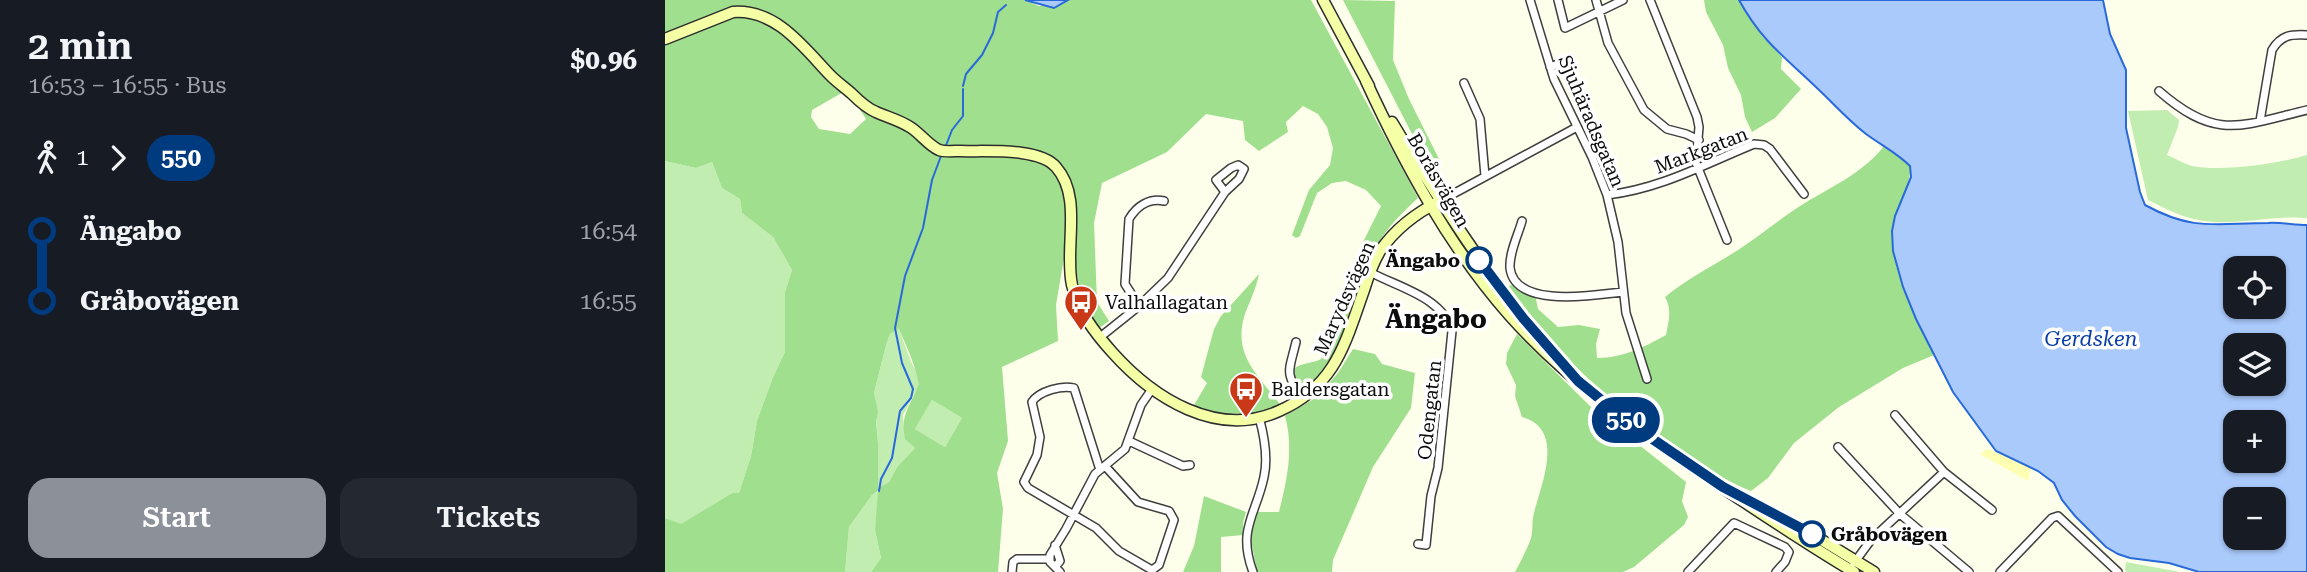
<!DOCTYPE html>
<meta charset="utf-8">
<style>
body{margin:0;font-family:"Roboto Serif",serif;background:#242831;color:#f1f3f6;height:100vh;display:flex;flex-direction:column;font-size:26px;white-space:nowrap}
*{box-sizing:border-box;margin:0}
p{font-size:23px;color:#9ea1a6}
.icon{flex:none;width:38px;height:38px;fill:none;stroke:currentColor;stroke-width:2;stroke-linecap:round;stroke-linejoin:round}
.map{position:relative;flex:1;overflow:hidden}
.panel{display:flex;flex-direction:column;background:#171b24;width:665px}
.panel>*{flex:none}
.badge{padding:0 14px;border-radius:23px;font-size:24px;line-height:46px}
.controls{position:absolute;left:1558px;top:256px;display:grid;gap:14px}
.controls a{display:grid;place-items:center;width:63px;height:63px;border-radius:14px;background:#171b24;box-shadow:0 2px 5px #0004;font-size:35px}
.map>.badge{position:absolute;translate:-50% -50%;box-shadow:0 0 0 4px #fff}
.legs{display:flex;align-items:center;gap:10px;height:77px;padding:0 28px;font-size:23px}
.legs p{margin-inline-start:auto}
.head{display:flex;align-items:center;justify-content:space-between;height:119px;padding:0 28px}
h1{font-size:38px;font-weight:600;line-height:52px}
.action{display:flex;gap:14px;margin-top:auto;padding:14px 28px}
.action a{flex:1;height:80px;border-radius:21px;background:#8c9099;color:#fff;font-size:28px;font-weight:600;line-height:80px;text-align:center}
.action a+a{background:#242831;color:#f1f3f6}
ul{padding:0 28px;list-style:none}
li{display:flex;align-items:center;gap:24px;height:70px;font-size:26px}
li i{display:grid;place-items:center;width:10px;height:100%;margin:0 9px;background:currentColor}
li i::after{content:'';width:18px;height:18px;margin:-9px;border:5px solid;border-radius:50%;background:#171b24}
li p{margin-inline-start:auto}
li:first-child i{background:linear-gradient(#0000 50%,currentColor 0)}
li:last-child i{background:linear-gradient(currentColor 50%,#0000 0)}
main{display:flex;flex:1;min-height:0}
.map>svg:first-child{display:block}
.green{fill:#c2edb1}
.forest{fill:#a0df8e;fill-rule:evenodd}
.sand{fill:#feffb3}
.water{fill:#aacafc;stroke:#296ada;stroke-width:2;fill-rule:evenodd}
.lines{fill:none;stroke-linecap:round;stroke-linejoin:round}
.stream{stroke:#296ada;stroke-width:2}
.street-casing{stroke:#3f3f3f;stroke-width:10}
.secondary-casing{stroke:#2e2e2e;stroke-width:13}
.street{stroke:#fff;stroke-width:7}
.secondary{stroke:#f4ffa6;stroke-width:10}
.line-1-casing{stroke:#fff;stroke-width:16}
.line-1{stroke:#003b80;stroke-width:10}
.stop-1-dot{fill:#fff;stroke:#003b80;stroke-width:3.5}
.labels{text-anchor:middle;stroke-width:7;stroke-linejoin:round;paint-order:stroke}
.street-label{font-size:19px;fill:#0c0c0c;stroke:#fff}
.stop-label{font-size:19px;font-weight:bold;fill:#0c0c0c;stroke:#fff;text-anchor:end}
.poi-label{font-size:19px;fill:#0c0c0c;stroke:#fff;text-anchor:start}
.water-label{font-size:21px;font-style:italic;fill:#0a3ea9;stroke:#fff}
.district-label{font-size:26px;font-weight:bold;fill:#0c0c0c;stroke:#fff}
</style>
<main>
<section class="panel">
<div class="head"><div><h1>2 min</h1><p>16:53 – 16:55 · Bus</p></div><b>$0.96</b></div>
<div class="legs"><svg class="icon" aria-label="walk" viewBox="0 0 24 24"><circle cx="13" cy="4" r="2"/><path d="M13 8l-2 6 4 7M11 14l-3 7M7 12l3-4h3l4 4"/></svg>1<svg class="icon" aria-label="forward" viewBox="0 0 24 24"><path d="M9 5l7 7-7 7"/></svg><b class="badge" style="background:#003b80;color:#fff">550</b></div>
<ul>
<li><i style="color:#003b80"></i><b>Ängabo</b><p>16:54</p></li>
<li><i style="color:#003b80"></i><b>Gråbovägen</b><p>16:55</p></li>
</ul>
<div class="action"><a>Start</a><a>Tickets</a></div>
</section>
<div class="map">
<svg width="1642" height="572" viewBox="0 0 1642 572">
<rect width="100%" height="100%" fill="#feffeb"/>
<path class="green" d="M1502,110L1514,120L1513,127L1502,155C1510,158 1519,164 1527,166C1558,172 1612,164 1642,155V218C1607,215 1571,226 1539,221C1518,218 1501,209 1483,200L1463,111Z
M0,161L31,168L47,162L57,188L75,199L77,213L108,237L127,270L120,292V352L108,377L92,421L86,456L74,493H67L15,525L0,518Z
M233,327L247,364L253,374V387L238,415L240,438L250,448L232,467L224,482L213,488V443L209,393L222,342L225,334Z
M267,400L297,418L280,447L250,429Z
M214,491L210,530L216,558L206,572H180L184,527L207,495Z
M1461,562L1515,572H1462L1460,570Z"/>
<path class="forest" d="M0,0H360L374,6L403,0H646L753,198C729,220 715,236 701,266C682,307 679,354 643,386H636C611,363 647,365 656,359L667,321L698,242L716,206L701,190L681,181L667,183L652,193L635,236L631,238L627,235L644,190L665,165L668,148L662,127L653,114L638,106L621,122L623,132L594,151L580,140L578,121L541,114L502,152L437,183L429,223L432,302L444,321L434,328L417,303L408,252H400L391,305L393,341L337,367L343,441L332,473L338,509L333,572H206L216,558L210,530L213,491L207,495L184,527L180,572H0V518L16,524L67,493H74L86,456L92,421L108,377L120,352V292L127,270L108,237L77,213L75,199L57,188L47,162L31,168L0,161ZM180,91L192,105L201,119L185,134L154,129L146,117L147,110ZM233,328C238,337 256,378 253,386C245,407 235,414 240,439L250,448L232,467L224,482L213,488V443L211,421L213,412L209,393L222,342L225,334ZM267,400L297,418L280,447L250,429Z
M678,0L730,1L728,60L744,99L774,159L763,165Z
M1039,0H1074L1097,36L1117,57L1116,69L1136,89L1110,118L1087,132L1080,117L1076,95L1063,68L1058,45L1041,12Z
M1219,146L1234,155L1245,166C1246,189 1231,206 1228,228C1222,263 1253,324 1269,355L1238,368L1174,407L1129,443L1103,478L1086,491C1003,456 893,361 841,287L856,282L869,289L873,309L893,327L914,325L935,329L931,344L932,358C958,358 979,347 1001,335C1004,320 1007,310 1000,297C1023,278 1048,266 1073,250C1096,235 1117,217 1140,203C1168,186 1199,172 1219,146Z
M594,274C591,290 584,302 579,317C568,357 595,376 616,406C586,417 558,415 528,407L542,383L536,377L549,329L556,316Z
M852,334L926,407L1021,482L1017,501L1023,517L1019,525L969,567L958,572H850C853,567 864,545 866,538C868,531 867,523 868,517C875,486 902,430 857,417L850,396L851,385L841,364L842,353Z
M688,349L710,354L717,364L750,373L746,408L708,467L668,560L667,572H592L585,535L590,512H614C622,480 629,448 620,416L652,397L673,373Z
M539,496L581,512L578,523V535L556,537V572H518L529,546Z"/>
<path class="sand" d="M1322,449L1366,465L1363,481L1315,454Z"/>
<path class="water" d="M360,0H403L389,8Z
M1074,0H1438L1445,34L1461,70V128L1475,192L1480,205C1529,232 1552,223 1603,223C1616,222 1629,225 1642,225V572H1534L1504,563L1465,558L1453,554L1441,547L1410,516L1397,500L1389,483L1373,471L1331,451L1288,392L1251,319L1238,287L1228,251L1227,231L1230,216L1246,177L1245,166C1232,153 1216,145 1201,134C1183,120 1169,104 1153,89C1120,57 1097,42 1074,0ZM1570,268H1608V306H1570ZM1570,345H1608V383H1570ZM1570,422H1608V460H1570ZM1570,499H1608V537H1570Z"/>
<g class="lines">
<path class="stream" d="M298,86L301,74L317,55L328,33L333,12L341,5
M280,148L287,130L298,116V89
M214,491L216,479L227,458L235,411L246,398L248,389L237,363L230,328L240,276L258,228L267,180L276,156"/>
<g class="street-casing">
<path id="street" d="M865,0L889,79L927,157L942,195L953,242L961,313L982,379
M893,0L900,28L958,0
M931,0L943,43L979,110L1002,129L1021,134L1034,140
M985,0L1032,117L1034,127L1031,163L1062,240
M885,67L904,60
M799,83L815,119L820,176
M1494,91C1551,141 1575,126 1642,110
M1595,121L1607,50C1616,35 1626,34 1642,35
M942,195C995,189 1040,164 1089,144L1099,145L1105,149L1139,194
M775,201L912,127
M857,221C853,235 844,253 845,268C850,309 930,295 957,292
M705,272C732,287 778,297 787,331L773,468L766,496L761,545L753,544
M474,306L460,284L464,219C472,206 484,198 499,201
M434,338L474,306L503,278L560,192L574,179L579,169L573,165L566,168L551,180L560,192
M631,342C624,372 619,371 637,399
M1230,415L1279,472L1327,510
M464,441L518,466L525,465
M1173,447L1235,514L1304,572
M435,470L409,388C397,385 374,391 367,402L375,437L372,455L359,482L363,488L431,528L454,551L487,570L494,565L509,520L504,511L473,502L440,466
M390,545L395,561L391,566
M1189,563L1206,540L1279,472
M347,572L348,562L352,559H384
M395,572L385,562V555L401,529L430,474L460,449L476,405L487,389
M588,572C572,529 591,515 599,477C603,459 599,435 594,417
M1023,572L1069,523L1120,547L1124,552L1120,562L1111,572
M1335,572L1387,518L1393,516L1453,572"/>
</g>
<g class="secondary-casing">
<path id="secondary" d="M658,0L704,86
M0,39L68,12C112,9 139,48 166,76C172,82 179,87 186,93C193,100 201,108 211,112C222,117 234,120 245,127C255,133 263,145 274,150C279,152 289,151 295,151C320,152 374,147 391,167C418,197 399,248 407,285C413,311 430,333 447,352C488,398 552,439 614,411C671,386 680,343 699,290C703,277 708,263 715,251C730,229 751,213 775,201
M701,81C739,163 784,247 845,316C905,383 980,436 1055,486C1099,515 1143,545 1189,572
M727,122C774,200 822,277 882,345
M1088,503L1147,534L1209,572"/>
</g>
<use href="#street" class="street"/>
<use href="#secondary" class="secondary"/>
</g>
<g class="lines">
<g class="line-1-casing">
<path id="line-1" d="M814,260L858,318L913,381L967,425L1058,487L1147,534"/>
</g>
<use href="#line-1" class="line-1"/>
</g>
<defs>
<g id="bus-pin" transform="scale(1.75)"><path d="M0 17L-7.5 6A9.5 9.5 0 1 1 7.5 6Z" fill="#c93817" stroke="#fff"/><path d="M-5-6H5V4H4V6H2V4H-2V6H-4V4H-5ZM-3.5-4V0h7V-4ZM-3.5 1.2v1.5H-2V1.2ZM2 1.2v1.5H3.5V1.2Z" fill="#fff"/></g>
</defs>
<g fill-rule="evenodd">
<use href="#bus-pin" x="416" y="302"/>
<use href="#bus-pin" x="581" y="389"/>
</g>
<g class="stop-1-dot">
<circle cx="814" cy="260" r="12"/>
<circle cx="1147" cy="534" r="12"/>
</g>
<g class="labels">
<g class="street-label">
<text transform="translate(927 121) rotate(67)" y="7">Sjuhäradsgatan</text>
<text transform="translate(1036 150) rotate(-21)" y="7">Markgatan</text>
<text transform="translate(774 180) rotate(60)" y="7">Boråsvägen</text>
<text transform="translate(679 298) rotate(-66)" y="7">Marydsvägen</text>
<text transform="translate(764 410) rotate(-84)" y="7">Odengatan</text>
</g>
<g class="stop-label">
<text x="795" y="267">Ängabo</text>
<text x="1166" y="541" text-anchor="start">Gråbovägen</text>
</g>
<g class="poi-label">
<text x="440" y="309">Valhallagatan</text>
<text x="606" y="396">Baldersgatan</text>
</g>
<g class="water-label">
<text x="1426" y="346">Gerdsken</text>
</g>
<g class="district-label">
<text x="771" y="328">Ängabo</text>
</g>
</g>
</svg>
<div class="controls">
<a><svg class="icon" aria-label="locate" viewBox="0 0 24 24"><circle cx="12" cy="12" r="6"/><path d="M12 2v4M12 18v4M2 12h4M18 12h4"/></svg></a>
<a><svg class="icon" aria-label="layers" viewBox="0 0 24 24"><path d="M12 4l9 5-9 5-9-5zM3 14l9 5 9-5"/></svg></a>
<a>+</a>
<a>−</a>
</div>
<b class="badge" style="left:961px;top:420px;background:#003b80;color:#fff">550</b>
</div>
</main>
